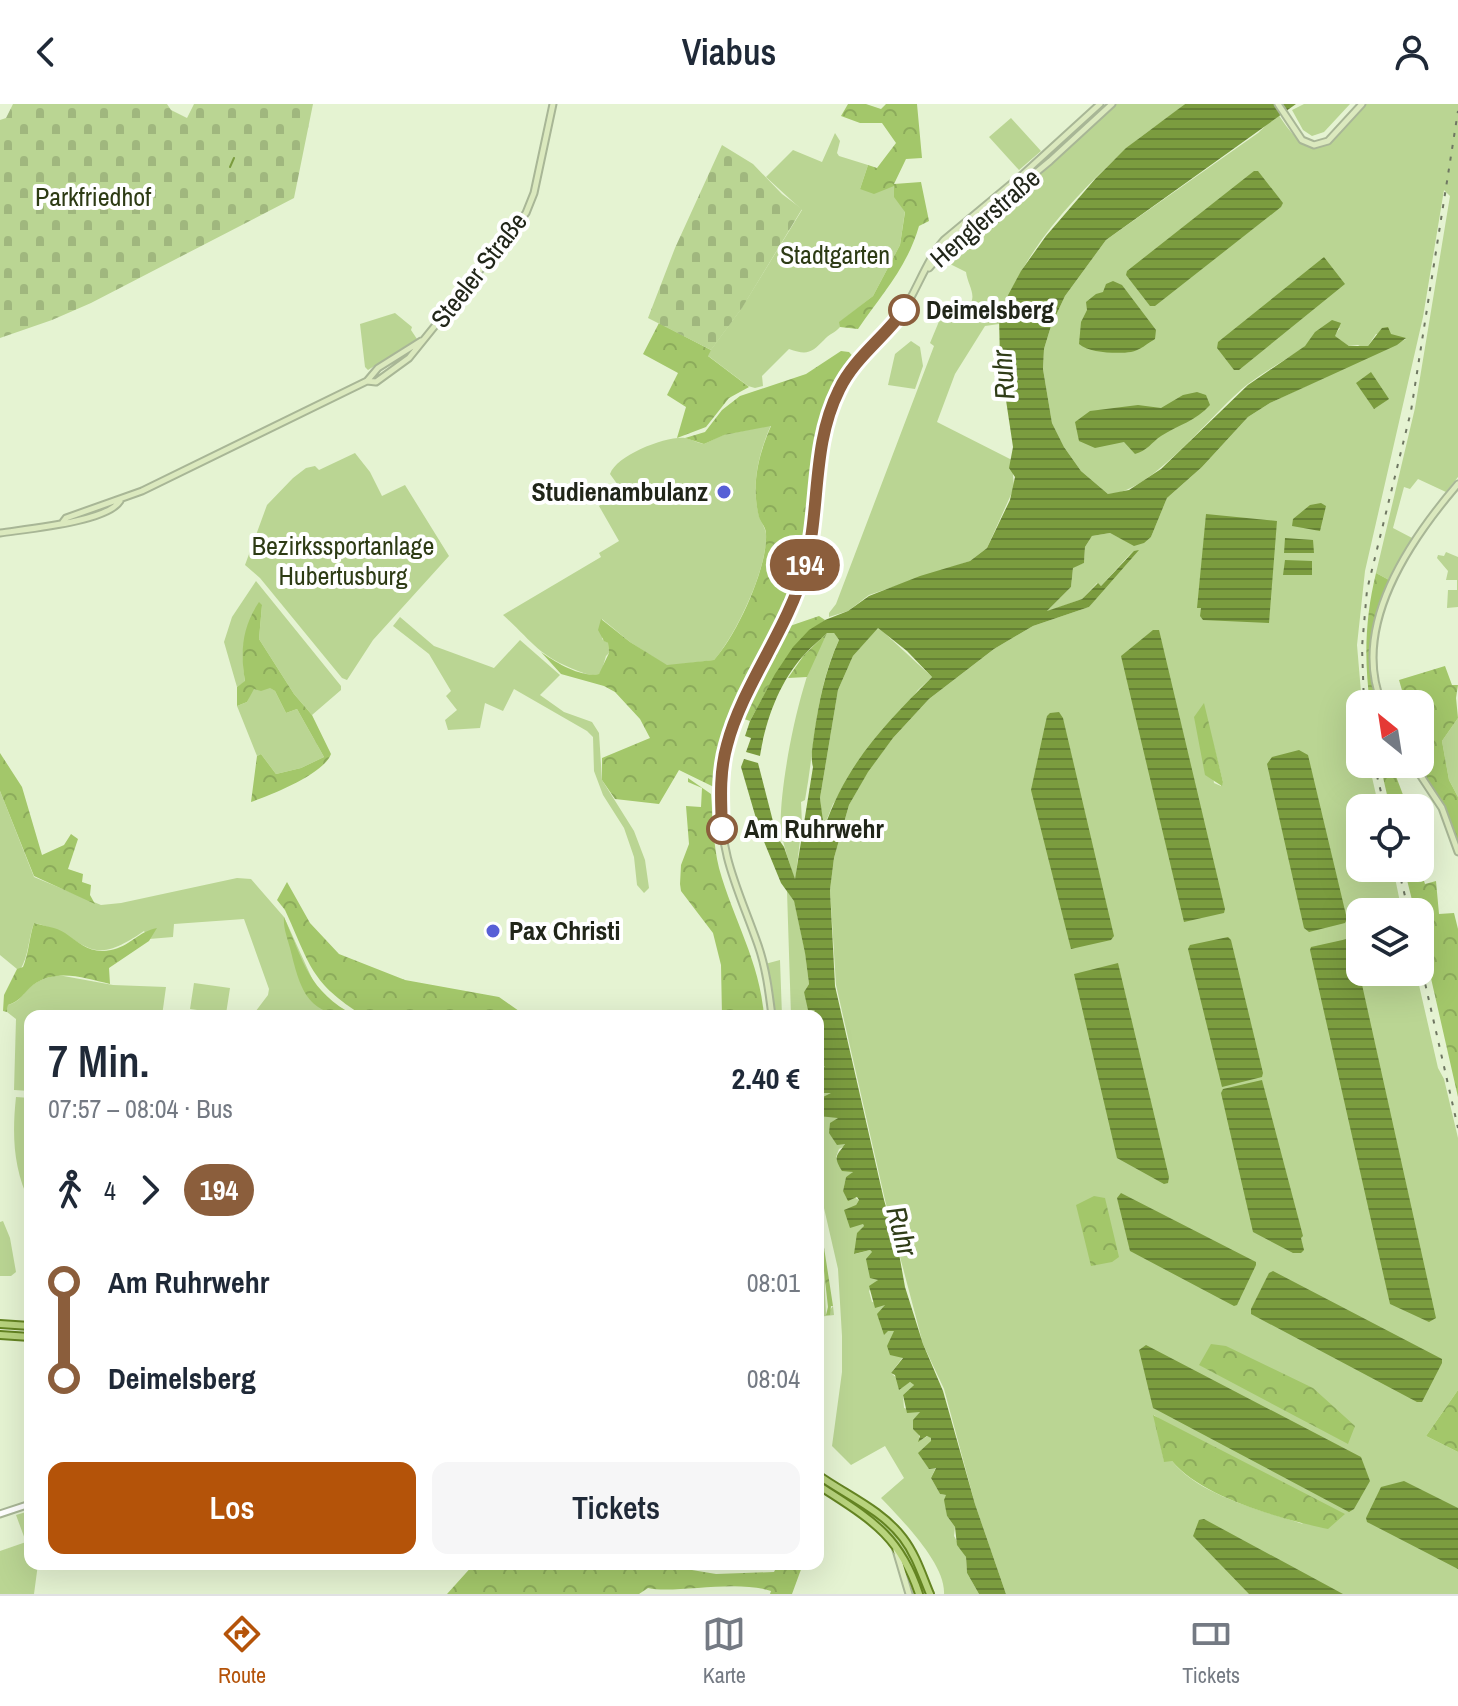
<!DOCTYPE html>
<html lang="de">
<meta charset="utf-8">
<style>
body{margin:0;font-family:"Archivo Narrow",sans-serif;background:#f6f6f7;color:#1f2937;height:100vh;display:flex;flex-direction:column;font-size:30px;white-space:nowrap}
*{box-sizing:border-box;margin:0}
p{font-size:26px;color:#747a83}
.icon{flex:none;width:44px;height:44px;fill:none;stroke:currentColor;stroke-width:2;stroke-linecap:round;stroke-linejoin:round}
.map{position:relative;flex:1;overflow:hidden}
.details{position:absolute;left:24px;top:906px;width:800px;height:560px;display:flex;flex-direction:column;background:#fff;border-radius:16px;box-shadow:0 8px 32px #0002}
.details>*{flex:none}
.badge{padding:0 16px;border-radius:26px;font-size:28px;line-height:52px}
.needle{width:52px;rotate:330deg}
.buttons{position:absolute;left:1346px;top:586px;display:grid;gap:16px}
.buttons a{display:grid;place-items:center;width:88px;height:88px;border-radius:16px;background:#fff;box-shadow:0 8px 32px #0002;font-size:40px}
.map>.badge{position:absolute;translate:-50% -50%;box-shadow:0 0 0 4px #fff}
.legs{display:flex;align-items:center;gap:12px;height:88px;padding:0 24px;font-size:26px}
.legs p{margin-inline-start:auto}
.overview{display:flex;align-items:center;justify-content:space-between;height:136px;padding:0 24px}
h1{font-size:44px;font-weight:600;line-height:60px}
.primary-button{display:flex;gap:16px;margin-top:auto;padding:16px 24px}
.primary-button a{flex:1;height:92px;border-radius:16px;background:#b45309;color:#fff;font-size:32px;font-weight:600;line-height:92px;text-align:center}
.primary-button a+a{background:#f6f6f7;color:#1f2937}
ul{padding:0 24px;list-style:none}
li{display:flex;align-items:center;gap:28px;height:96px;font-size:30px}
li i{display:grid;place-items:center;width:12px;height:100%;margin:0 10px;background:currentColor}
li i::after{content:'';width:20px;height:20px;margin:-10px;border:6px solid;border-radius:50%;background:#fff}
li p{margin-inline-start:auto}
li:first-child i{background:linear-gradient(#0000 50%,currentColor 0)}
li:last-child i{background:linear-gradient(currentColor 50%,#0000 0)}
header{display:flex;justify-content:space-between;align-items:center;height:104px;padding:0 24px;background:#fff;font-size:36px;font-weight:600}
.menu{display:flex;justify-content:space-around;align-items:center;height:112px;border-top:2px solid #e0e1e3;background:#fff;font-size:22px;color:#747a83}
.menu a{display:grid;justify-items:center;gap:4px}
.menu .active{color:#b45309}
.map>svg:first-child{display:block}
.green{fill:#bad593;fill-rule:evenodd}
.forest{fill:url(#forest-crowns)}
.cemetery{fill:url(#cemetery-stones)}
.water{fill:url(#water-rules);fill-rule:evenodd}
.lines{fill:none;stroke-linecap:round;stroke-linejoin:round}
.stream{stroke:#7b9c3f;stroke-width:2}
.tertiary-casing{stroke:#a8b696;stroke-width:9}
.secondary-casing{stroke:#a8b696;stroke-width:9}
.primary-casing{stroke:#648422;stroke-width:10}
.tertiary{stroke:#fff;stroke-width:5}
.secondary{stroke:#dbe9be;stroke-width:5}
.primary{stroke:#b8d37d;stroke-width:6}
.rail{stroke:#6f7762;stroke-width:2;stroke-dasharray:4 8;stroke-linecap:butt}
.line-1-casing{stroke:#fff;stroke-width:18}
.line-1{stroke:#8b5e3c;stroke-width:12}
.stop-1-dot{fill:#fff;stroke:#8b5e3c;stroke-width:4}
.poi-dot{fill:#575fd6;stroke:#fff;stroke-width:3}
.labels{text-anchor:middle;stroke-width:8;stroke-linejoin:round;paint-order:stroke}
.park-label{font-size:26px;fill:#2d3b14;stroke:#fff}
.street-label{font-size:26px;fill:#212619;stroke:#fff}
.stop-label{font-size:26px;font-weight:bold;fill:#212619;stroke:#fff;text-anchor:start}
.poi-label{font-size:26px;font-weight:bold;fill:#212619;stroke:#fff;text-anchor:end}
.water-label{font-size:28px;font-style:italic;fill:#2f3d17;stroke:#fff}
</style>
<header><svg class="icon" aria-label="back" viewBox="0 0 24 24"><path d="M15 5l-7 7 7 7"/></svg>Viabus<svg class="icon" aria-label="person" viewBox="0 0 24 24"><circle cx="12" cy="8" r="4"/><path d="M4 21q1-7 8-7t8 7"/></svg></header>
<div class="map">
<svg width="1458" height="1490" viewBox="0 0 1458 1490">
<defs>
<pattern id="forest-crowns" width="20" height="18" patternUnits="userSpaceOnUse" patternTransform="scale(2)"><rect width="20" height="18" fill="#a3c76a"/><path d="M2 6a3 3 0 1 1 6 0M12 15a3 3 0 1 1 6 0" fill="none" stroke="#8cab5b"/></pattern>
<pattern id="cemetery-stones" width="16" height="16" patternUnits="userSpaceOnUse" patternTransform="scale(2)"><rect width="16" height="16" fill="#bad593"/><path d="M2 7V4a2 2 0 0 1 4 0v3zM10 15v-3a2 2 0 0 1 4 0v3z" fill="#a0b77e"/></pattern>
<pattern id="water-rules" width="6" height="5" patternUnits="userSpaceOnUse" patternTransform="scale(2)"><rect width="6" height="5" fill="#7b9c3f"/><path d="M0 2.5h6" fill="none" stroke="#647f34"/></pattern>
</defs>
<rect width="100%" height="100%" fill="#e5f3d2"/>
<path class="green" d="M1116,0H1185C1166,16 1144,29 1126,45C1074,92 1018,152 999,220L985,222L955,270L937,318L1012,356L1014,384L987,444L970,457L869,491L848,507L829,513V509L836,500L934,242L930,239L945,203L965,205C980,194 968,183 966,168L938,154L951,140L1051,58Z
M1304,0H1350L1324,28L1312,32L1303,26L1292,6Z
M1365,0H1458V373L1446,388L1418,375L1410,385L1404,383L1393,424L1414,435L1389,476L1376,469L1415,304L1450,92L1444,86L1423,213L1365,467L1357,541L1362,600L1360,660H1369L1379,704H1360V764H1393L1402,808H1360V868H1416L1438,964L1444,975L1458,1034V1286L1426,1332L1458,1348V1490H1006L975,1400L944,1285L923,1240L885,1096L836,881L830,786L834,754L849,701L868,667L893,634L929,595L994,545L1033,522L1089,503L1133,447L1101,482L1097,479L1082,495L1046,508L1071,483L1073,463L1084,459L1085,443L1092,432L1110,429L1134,441L1151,433L1167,394L1202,363L1248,313L1270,299L1406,235L1376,230L1368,242L1363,244L1358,241L1349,242L1334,232L1340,224C1306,225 1321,232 1300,246C1283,257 1264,268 1248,280C1212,308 1152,390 1108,390L1081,367L1064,343L1052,319L1043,265L1044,245L1051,222L1065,192L1106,136L1258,29L1278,10C1316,69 1329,39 1365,0ZM1203,600L1223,678L1221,682L1214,679ZM1154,1311L1303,1420C1261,1406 1200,1392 1172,1357H1164Z
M1011,14L1041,47L1019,66L989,33Z
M835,29L840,37L837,49L839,52L868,61L860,85L894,81L905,107L900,141L873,192L840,218V223C835,229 829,230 824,236C812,248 808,252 789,245L762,272L763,282L755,284L748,282L707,251L741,205L802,106L766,73L793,46L822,58Z
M395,209L412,223L411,226L417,235L368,266L365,263L360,220Z
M911,237L920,243L923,262L915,285L888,281L895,250Z
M771,321C758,351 751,381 759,412C761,419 765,422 766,430C768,463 736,531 714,556L667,562L630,538L602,515V535L608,539L609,549L606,552L601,569C592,573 587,570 578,567C538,552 532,537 503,511L601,453L599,449L619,437L599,402L620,384L610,370C617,351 666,332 685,334C690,335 698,339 704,340L723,331Z
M355,349L370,368L382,392L405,381L449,452L373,536L347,576L342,574L260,474L245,461L267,401L293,374L306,364L315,362L319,366Z
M1446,448L1458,453V503L1447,504L1448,486H1457V476H1446L1448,467L1437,454L1438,451L1444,452Z
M256,477L341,582V586L312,611L294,590L259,535L262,501C243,534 240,539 245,578L237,583L224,538L232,513Z
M400,513L434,542L494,564L520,536L560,571L540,591L564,608L592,618L599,629L602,676L634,727L645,756L649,784L644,789L637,781L634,753L624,724L603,691L594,667L593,633L587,627L514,585L503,607L485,599L480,624L448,626L445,616L457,606L446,592L451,587L429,550L393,522Z
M878,523L932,573L918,586L833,700L823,725L820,694L838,586L853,552Z
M827,529H834L839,536C815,587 815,642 805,696L801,698L802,720L795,778C791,760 783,744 781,725C778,685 802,560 827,529Z
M269,583L275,587L286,609L297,605L324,653L301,664L276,670L261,650L257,652L237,602L247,598L253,585Z
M1458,614V693L1449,676L1442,637Z
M0,687L34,773L101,801L121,799L237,774L251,775L284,813L315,881L330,898L356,912H252L268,891L269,885L244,815L174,820L173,833L149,835L144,827C84,869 89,831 34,819C28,835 29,852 20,866L17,865L0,851Z
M787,787L794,796L805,848L809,880L804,888L815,906L806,912H791Z
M780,856L782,912H772L765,860Z
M58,871L113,881L166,883L162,912H30V987L14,986L16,915L7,908L8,901C19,898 20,893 28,885C36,877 47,873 58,871Z
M194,879L230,884L226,910L190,905Z
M818,985L821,989L832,988L845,1042L839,1045L836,1053L853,1069L846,1073L843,1087L859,1096L856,1101L864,1122L855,1150L870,1146L872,1148L878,1176L869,1187L872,1198L885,1201L888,1227L894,1226L903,1253L891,1269L905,1281L910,1278L914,1281L903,1291L904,1304L920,1307L919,1337L928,1332L931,1334L936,1363L931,1374L940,1390L946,1391L947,1412L955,1423L954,1432L966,1453L967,1469L979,1490H944C946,1460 901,1415 881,1394L904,1374L885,1342L851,1361L832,1342L842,1268V1232L838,1165L818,1078Z
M16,993L30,994V1099C13,1064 12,1031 16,993Z
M3,1117L10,1134L16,1168L11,1172H0V1118Z
M818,1161L824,1167L826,1211L833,1202L834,1211L818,1213Z
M818,1377C849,1396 894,1416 911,1449C918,1462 923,1477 928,1490H921L899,1440L876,1416Z
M26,1408L30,1418V1460H38L34,1490H0V1447L26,1438L16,1411Z"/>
<path class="forest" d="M848,0H866L881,5L886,0H917L922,54L906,55L894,80L921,78L929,117L919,122C907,164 881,191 858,225L840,223L839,218L873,192L900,141L905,108L894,93V82L874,90L860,85L868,61L877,64L896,39L882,19H860L841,12Z
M659,219L711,246L708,252L749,283L729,294L706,323L677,334L686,303L667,291L678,269L643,250Z
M841,247L849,248L857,257C813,316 819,392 805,461C800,482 789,504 781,525L819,512L825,516C790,540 770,580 750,617L738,613L775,537L731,625L720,686L679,666L659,700L615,695L602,676V654L650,634L640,615L615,588L604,582L561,570L541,548C555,558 581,574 599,570L609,549L608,539L604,537L598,526L601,515L630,538L667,561L714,556C737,531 768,463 766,430C766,423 761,419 759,413C751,381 758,352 771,322L724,331L704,340L685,334L705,328L722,306L740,292L806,270Z
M1376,469L1389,476C1372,510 1365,564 1381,600H1370C1364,555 1365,514 1376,469Z
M259,498L262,501L259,535L294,590L312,611L331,650C324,670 271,691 251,698L257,652L261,650L276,670L301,664L324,653L297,605L286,609L275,587L270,584L261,587L254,585L247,598L237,602V583L245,577C240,548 242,523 259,498Z
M827,529L807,573L788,574L804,551Z
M1445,562L1452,581H1458L1456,594L1458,614L1442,637L1449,676L1458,693V746L1446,712L1414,660H1420V600H1406L1399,576Z
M1204,599L1223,678L1222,682L1205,671L1194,613Z
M0,649L22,683L42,751L64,741L71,730L78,735L68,765L83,770L82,778L91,781L90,791L95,800L34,772L0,687Z
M1380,660H1395L1394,667L1408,704H1390Z
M688,674L711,690C713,715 713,740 719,764C733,815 760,858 764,912H722L721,861L713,829L681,787L680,780L681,761L689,740L686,702L701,703L702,684L688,678Z
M1404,764H1420L1425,780L1436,777L1439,810L1454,809L1458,825V993L1420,826V808H1415Z
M287,778L310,819L339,850L405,876L499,893L526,912H364C310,879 310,860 285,806L277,796Z
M284,813C304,859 308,886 355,912C306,912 300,884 290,844C287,833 283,823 284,813Z
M34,819C44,822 56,823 65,829C81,840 90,850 111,846C129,843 139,827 157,824L149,837L109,864L110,880C84,874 57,864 33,881C23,889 21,897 8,901L7,908L3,907L4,891L17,865L23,863C29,849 29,834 34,819Z
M1094,1092L1105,1094L1119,1153L1112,1158L1091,1162L1076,1101Z
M818,1104L833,1202H831L830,1211H826L828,1203L824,1167L818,1161L820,1147Z
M1211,1240L1226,1242L1313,1284L1355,1322L1348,1340L1199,1261Z
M1458,1286V1348L1426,1332Z
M1153,1311L1345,1410L1328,1425C1282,1415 1203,1394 1172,1357L1164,1358Z
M474,1460H656L716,1470L774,1468L778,1460H803L792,1490H770L771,1487C735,1475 675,1490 648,1484L639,1490H447Z"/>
<path class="cemetery" d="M13,0H167L171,6L187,14L194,0H313L294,94L91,199L52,216L0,234V16L6,14Z
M722,41L753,60L782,90L802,105L742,204L711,246L648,214L675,144Z"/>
<path class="water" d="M1185,0H1296L1106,136L1065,192L1051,222L1044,245L1043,265L1052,319L1064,343L1081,367L1108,390L1129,386L1161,365L1248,281L1305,242L1315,228L1332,216L1341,219L1335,232L1349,242H1368L1382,224L1388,223L1391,230L1406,234L1397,241L1270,299L1248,313L1202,363L1167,394L1151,433L1144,439L1134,442L1110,429L1092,432L1085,443L1084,459L1073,464L1071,483L1047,507L1082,495L1098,479L1101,482L1134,447L1139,446L1089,503L1033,522L994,545L929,595L893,634L868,668L849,701L834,754L830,786L835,882L884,1096L898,1144L905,1183L923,1240L943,1287L975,1400L1006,1490H979L967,1469L966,1453L957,1441L955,1423L947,1412L944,1396L946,1391L940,1390L931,1374L936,1364L929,1365L918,1349L931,1337V1334L927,1332L918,1338L920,1332L913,1325V1316L920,1308L907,1309L903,1291L914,1281L910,1278L899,1286L895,1271L891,1269L903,1254L890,1251L887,1242L894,1227H888L884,1231L877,1210L885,1201L875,1204L869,1182L878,1176L870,1174L866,1155L872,1148L870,1146L854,1150L857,1129L864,1122L863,1120L850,1124L844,1106L856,1101L859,1096L857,1093L848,1097L843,1087L846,1073L853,1068L842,1067C832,1051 838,1051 845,1040L837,1041L829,1029L830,1019L838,1014L818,1012L821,994L831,989H820L818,985V966L825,962L818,963V936L820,934H818V912H806L815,906H808L804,888L809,880L805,849L794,797L781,779L760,728L741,663L744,655L758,659L777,733L784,743L795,775L813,663C810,652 813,641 814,631C819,597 825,567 839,536L834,529H827C819,537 811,543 804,551C779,578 765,618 760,652L746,648L751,634L745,632L750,617L775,570L793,543L809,526L825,516L848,507L869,492L920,472L970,457L987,444L1010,396L1015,373L1009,364L1013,343L1000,256L999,212L1006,195L1021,167L1046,132L1096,74L1126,44ZM878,524L907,547L932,573C884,621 846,660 824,725L820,694L838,586L853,552Z
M1254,67H1258L1283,99L1281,103L1155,202H1150L1126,171L1127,167Z
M1324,153L1345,180L1239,266H1234L1217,244L1218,238Z
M1113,177L1122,181L1156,226L1155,235C1148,239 1139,247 1131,248C1118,250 1089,249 1079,240L1081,218L1087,206L1086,198L1096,190L1103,188L1106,180Z
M1371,268L1389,295L1374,305L1356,279Z
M1197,288L1206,291L1210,301C1196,317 1178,321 1161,332C1152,338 1147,347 1135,350L1124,338L1095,344L1079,337L1075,318L1090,307L1138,301L1161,304L1183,291Z
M1321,399L1326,402L1320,427L1292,422L1293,415L1310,401Z
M1206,410L1277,417L1269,519L1203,516L1200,512L1201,504H1197Z
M1285,434L1313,436L1314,449H1284Z
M1285,456L1312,457V471H1283Z
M1153,526H1159L1160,530L1225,805L1224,809L1184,818L1121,552Z
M1059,608L1063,614L1114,832L1111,836L1071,845L1031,686L1047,612L1050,609Z
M1299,646L1308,651L1347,815L1345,819L1309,828L1304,824L1267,660L1272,653Z
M1228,833L1231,836L1263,969L1262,973L1222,983L1188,845L1190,841Z
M1347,835L1353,840L1436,1214L1429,1218L1390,1200L1310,846L1311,843Z
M1118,859L1169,1073L1168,1079L1164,1080L1117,1054L1074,870Z
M1262,976L1303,1132L1301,1134L1304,1146L1301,1149H1293L1253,1128L1221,989L1223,985Z
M1121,1089L1256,1158V1161L1237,1201L1234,1202L1130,1147L1117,1094Z
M1273,1167L1442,1255V1259L1422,1298H1417L1251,1210V1205L1269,1169Z
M1146,1241L1361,1353L1370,1377L1354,1405L1349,1408L1157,1306L1153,1304L1139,1246Z
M1404,1377L1458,1404V1465L1367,1418L1366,1414L1381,1383Z
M1204,1415L1343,1490H1249L1193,1432L1199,1416Z"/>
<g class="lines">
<path class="stream" d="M230,63L234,54"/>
<g class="tertiary-casing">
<path id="tertiary" d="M0,1410L30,1400"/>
</g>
<g class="secondary-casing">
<path id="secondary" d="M1278,0L1302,36L1314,41L1328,37L1362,0
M929,164L950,140L1050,57L1112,0
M367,277L378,264L421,237
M63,418L66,414L142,387L367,277L376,278L409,254L526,109L534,89L553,0
M0,429C26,425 107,418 120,397
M1382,600C1350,522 1410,436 1458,380
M1413,660L1442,704L1458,748
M772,912C769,888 766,864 758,841C738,784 720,754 720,690C720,614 774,552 799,483C817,431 811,375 825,322C832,297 843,272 861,253C875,238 890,226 902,209C917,186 927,155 944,136L1022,71L1100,0
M896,1446L909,1490"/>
</g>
<g class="primary-casing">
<path id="primary" d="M0,1220L30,1222
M0,1231L30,1233
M818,1371C846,1391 882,1406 903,1434C916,1451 922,1471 930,1490
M818,1381C868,1414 899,1429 919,1490"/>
</g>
<use href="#tertiary" class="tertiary"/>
<use href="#secondary" class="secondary"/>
<use href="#primary" class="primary"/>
<path class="rail" d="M1364,600L1362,543L1367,486L1411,307L1458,7
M1374,660L1385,704
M1398,764L1409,808
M1420,857L1458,1024"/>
</g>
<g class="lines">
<g class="line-1-casing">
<path id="line-1" d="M722,725C721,697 719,669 727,641C743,580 788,526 805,463C821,405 811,342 839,286C854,254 884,234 904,206"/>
</g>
<use href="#line-1" class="line-1"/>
</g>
<g class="stop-1-dot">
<circle cx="904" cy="206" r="14"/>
<circle cx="722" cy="725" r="14"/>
</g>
<g class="poi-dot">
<circle cx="724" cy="388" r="8"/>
<circle cx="493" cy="827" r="8"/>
</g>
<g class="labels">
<g class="park-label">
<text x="93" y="102">Parkfriedhof</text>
<text x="835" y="160">Stadtgarten</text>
<text x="343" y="451">Bezirkssportanlage<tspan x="343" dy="30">Hubertusburg</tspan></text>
</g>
<g class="street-label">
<text transform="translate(985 114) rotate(-41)" y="9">Henglerstraße</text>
<text transform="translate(479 166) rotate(-52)" y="9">Steeler Straße</text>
</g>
<g class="stop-label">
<text x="926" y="215">Deimelsberg</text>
<text x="744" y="734">Am Ruhrwehr</text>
</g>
<g class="poi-label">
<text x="708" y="397">Studienambulanz</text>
<text x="509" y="836" text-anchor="start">Pax Christi</text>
</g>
<g class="water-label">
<text transform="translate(1003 271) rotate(-94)" y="10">Ruhr</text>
<text transform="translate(902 1127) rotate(75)" y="10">Ruhr</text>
</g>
</g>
</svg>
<div class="buttons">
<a><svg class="needle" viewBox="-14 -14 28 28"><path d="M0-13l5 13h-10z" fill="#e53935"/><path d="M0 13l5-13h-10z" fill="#747a83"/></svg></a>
<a><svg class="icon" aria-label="locate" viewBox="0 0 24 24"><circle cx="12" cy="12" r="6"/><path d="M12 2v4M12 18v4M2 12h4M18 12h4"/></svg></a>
<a><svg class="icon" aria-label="layers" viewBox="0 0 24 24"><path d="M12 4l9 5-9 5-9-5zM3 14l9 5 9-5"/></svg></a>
</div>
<b class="badge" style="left:805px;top:461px;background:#8b5e3c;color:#fff">194</b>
<section class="details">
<div class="overview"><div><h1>7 Min.</h1><p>07:57 – 08:04 · Bus</p></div><b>2.40 €</b></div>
<div class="legs"><svg class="icon" aria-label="walk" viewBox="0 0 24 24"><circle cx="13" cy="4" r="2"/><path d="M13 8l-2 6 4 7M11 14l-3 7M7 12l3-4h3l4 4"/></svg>4<svg class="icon" aria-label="forward" viewBox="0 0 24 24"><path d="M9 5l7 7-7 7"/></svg><b class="badge" style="background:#8b5e3c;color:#fff">194</b></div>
<ul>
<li><i style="color:#8b5e3c"></i><b>Am Ruhrwehr</b><p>08:01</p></li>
<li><i style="color:#8b5e3c"></i><b>Deimelsberg</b><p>08:04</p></li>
</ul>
<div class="primary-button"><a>Los</a><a>Tickets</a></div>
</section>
</div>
<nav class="menu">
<a class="active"><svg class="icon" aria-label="directions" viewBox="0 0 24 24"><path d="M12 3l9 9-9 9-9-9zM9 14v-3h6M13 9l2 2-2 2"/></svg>Route</a>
<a><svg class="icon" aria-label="map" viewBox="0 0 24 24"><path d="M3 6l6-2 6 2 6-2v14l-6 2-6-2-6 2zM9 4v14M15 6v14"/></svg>Karte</a>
<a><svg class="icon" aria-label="tickets" viewBox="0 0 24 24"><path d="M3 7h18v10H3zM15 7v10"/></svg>Tickets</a>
</nav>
